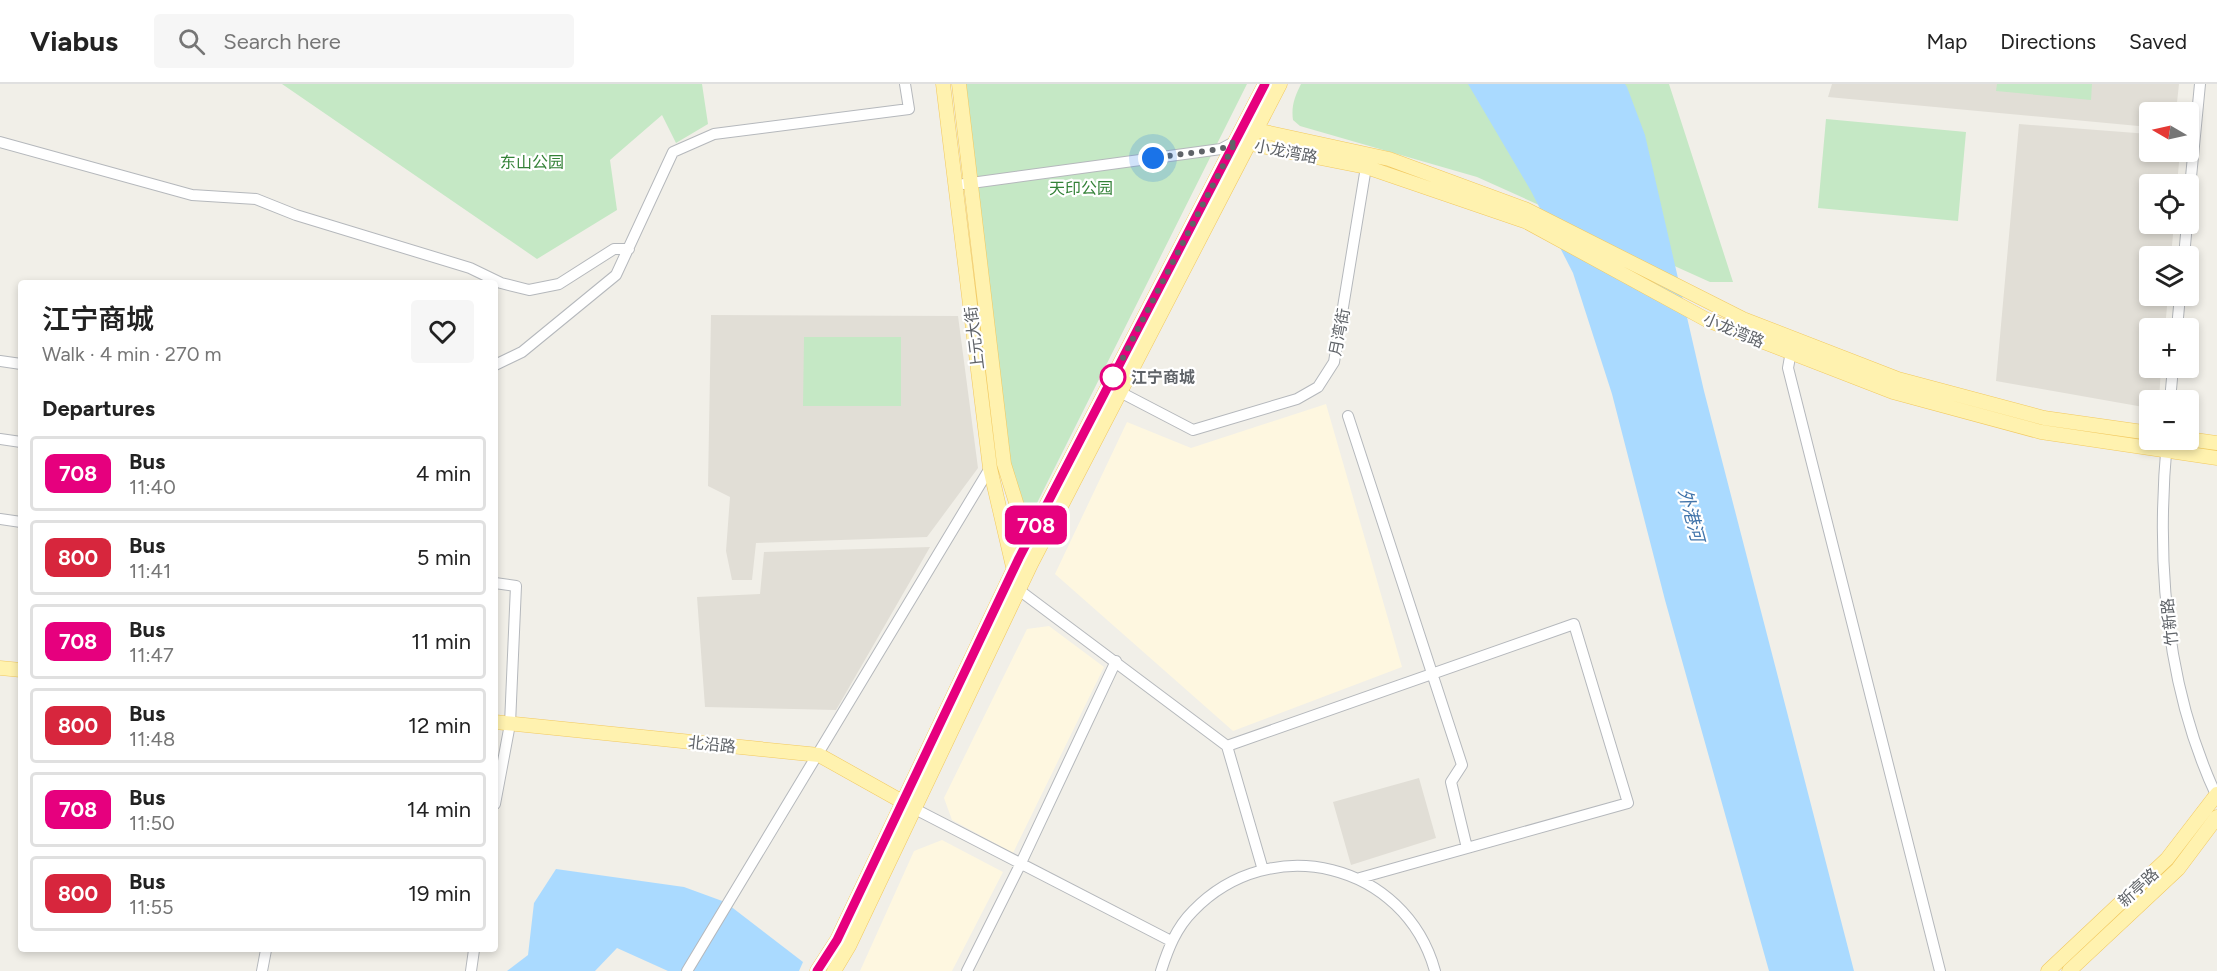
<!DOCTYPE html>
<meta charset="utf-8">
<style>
body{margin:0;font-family:Figtree,"Noto Sans SC",sans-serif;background:#f6f6f6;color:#222;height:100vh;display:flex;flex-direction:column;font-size:22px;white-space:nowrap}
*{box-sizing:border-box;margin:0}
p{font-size:20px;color:#767676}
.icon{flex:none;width:33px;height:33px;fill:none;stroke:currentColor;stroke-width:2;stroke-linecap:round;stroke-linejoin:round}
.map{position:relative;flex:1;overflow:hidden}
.details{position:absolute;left:18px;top:196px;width:480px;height:672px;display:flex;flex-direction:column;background:#fff;border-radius:6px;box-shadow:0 3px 9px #0003}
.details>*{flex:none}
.badge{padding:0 12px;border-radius:9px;font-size:21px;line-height:39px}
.needle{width:39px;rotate:279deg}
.buttons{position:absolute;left:2139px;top:18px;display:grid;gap:12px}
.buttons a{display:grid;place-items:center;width:60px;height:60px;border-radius:6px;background:#fff;box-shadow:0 3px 9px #0003;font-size:30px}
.you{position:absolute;width:30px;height:30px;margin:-15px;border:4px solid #fff;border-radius:50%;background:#1a73e8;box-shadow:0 0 0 9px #1a73e833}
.map>.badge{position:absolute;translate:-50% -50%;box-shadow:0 0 0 3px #fff}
h2{padding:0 24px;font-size:22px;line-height:54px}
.round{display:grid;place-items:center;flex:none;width:63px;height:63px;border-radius:6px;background:#f6f6f6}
.summary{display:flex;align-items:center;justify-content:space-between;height:102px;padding:0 24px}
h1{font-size:28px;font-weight:600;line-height:45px}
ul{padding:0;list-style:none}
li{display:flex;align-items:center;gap:18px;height:75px;margin:0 12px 9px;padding:0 12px;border:3px solid #e0e0e0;border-radius:6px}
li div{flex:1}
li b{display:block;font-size:22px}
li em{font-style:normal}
li .badge{min-width:66px;font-weight:700;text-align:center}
header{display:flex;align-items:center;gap:36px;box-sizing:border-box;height:84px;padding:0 30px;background:#fff;border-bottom:2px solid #e0e0e0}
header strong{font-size:28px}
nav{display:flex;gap:33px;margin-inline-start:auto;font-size:21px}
.search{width:420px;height:54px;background:#f6f6f6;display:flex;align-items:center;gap:15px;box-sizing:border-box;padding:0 21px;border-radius:6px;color:#767676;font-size:22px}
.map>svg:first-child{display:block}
.commercial{fill:#fef7e0}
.education{fill:#e1ded6}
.green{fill:#c5e8c5}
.water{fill:#aadaff}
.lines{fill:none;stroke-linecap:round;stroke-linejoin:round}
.minor-casing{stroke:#b5b8bc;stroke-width:12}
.major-casing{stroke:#f2c960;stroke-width:15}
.minor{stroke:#fff;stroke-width:10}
.major{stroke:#fff2af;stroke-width:14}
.line-casing{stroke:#fff;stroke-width:14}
.line{stroke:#e6007e;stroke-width:9}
.walk{stroke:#5f6368;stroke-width:6;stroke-dasharray:0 10.8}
.stop-dot{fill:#fff;stroke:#e6007e;stroke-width:3}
.labels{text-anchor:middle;stroke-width:4.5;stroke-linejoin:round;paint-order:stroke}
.street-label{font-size:16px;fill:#5f6368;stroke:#fff}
.park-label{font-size:16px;fill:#348238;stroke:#fff}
.stop-label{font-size:16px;font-weight:bold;fill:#5f6368;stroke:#fff;text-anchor:start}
.water-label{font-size:18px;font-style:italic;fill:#4174aa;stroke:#fff}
</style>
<header>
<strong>Viabus</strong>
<div class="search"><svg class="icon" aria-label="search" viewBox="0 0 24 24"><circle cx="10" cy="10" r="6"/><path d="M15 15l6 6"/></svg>Search here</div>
<nav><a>Map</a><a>Directions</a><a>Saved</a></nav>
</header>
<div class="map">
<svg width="2217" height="887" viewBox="0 0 2217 887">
<rect width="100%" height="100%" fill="#f1efe8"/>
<path class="commercial" d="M1326,320L1402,583L1233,647L1055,490L1127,338L1191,364Z
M1049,542L1104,583L1013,769L952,736L944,714L1027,545Z
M942,756L1003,788L952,887H860L914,767Z"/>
<path class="education" d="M1832,0H2179L2176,28H2150L2149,43L1828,13Z
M2019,40L2149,50L2150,68H2180L2177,100H2150V140H2174L2171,172H2150V212H2168L2165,244H2150V284H2161L2159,316H2150L2149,324L1996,297Z
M711,231L958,232L978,384L927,453L756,459L752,496H732L726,467L730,413L708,402Z
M930,463L836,626L705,623L697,513L760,510L764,468Z
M1419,694L1436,754L1351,781L1333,718Z"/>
<path class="green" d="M282,0H702L708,40L676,59L662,31L610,76L617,126L537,175Z
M966,0H1247L1029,435L1010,379Z
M1301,0H1669L1733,198H1710L1477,93L1300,42L1293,36C1291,22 1295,12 1301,0Z
M1997,0H2092L2091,16L1996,7Z
M1826,35L1966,48L1958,137L1818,124Z
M804,253H901V322H803Z"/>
<path class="water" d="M1468,0H1625L1627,3L1645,51L1704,307L1854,887H1769L1665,516L1612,310L1573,189L1531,107Z
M556,785L684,803L725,818L803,878L799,887H668L617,864L595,887H507L528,871L534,819Z"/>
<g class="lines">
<g class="minor-casing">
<path id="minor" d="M0,58L192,111L256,115L296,131L470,184L501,199L529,206L559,200L614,165H629
M964,100L1221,65L1236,57
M2188,124L2200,0
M2184,172L2187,140
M2177,244L2180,212
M1792,262L1788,284L1940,887
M0,277L21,280
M495,281L522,268L616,191L673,68L714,50L909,25L905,0
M1120,308L1193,346L1297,315L1318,303L1334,278L1366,83
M2170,316L2173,284
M1348,332L1462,681L1451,698L1467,764
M0,355L21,358
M2167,356C2156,476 2165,602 2217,713
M0,435L21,438
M495,499L516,502L510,640L495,720
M1019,506L1227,662L1263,786
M1227,662L1574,540L1628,719L1360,794
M915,725L1171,857
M262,887L266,866
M471,887L474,866
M687,887L990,384
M967,887L1020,781L1116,577
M1161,887C1168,865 1176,844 1193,827C1271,746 1405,779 1435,887"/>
</g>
<g class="major-casing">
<path id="major" d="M943,0L990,384L1014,487
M959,0L1004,380L1029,460
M1251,49L1256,46L1389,75L1525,125L1743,235L1898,295L2044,334L2150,349
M1236,57L1366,83L1527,138L1707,236L1893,308L2041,348L2217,374
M2188,355L2217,359
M0,584L21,586
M495,638L819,671L910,722
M817,887L837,856L1019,474L1265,0
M834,887L849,862L1031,480L1280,0
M2048,887L2167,775L2217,710
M2069,887L2178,785L2217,733"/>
</g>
<use href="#minor" class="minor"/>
<use href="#major" class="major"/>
</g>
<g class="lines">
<g class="line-casing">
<path id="line" d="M817,887L837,856L1019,474L1265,0"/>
</g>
<use href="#line" class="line"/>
<path class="walk" d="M1113,293L1236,57L1221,65L1153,74"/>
</g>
<circle class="stop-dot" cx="1113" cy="293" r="12"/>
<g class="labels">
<g class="street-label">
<text transform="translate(1286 67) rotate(11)" y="6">小龙湾路</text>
<text transform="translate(1734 246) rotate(23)" y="6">小龙湾路</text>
<text transform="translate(1339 248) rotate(-79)" y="6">月湾街</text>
<text transform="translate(974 254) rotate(-97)" y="6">上元大街</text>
<text transform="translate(2169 538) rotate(-96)" y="6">竹新路</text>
<text transform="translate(712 660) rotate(6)" y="6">北沿路</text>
<text transform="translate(2138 803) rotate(-43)" y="6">新亭路</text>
</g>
<g class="park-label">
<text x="532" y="84">东山公园</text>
<text x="1081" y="110">天印公园</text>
</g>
<g class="stop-label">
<text x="1131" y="299">江宁商城</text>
</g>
<g class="water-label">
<text transform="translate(1691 431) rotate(75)" y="6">外港河</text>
</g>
</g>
</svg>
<div class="buttons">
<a><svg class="needle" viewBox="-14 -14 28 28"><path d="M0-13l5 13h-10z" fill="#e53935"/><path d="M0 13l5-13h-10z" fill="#767676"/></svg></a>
<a><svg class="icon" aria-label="locate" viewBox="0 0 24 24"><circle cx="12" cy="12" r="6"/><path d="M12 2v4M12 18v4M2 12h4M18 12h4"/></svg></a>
<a><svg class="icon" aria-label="layers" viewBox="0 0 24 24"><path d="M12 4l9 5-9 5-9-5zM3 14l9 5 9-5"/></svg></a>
<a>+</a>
<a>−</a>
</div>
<div class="you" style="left:1153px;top:74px"></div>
<b class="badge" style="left:1036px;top:441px;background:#e6007e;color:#fff">708</b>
<section class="details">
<div class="summary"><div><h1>江宁商城</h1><p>Walk · 4 min · 270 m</p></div><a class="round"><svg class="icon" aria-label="heart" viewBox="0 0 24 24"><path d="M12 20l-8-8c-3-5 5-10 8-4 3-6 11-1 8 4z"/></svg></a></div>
<h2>Departures</h2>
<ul>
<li><span class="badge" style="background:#e6007e;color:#fff">708</span><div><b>Bus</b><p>11:40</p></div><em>4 min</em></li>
<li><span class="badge" style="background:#d7263d;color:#fff">800</span><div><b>Bus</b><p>11:41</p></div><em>5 min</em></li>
<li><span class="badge" style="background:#e6007e;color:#fff">708</span><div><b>Bus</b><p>11:47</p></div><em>11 min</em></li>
<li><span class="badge" style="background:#d7263d;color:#fff">800</span><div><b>Bus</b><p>11:48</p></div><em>12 min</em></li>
<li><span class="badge" style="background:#e6007e;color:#fff">708</span><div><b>Bus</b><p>11:50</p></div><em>14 min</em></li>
<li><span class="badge" style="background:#d7263d;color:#fff">800</span><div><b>Bus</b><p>11:55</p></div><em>19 min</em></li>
</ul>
</section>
</div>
